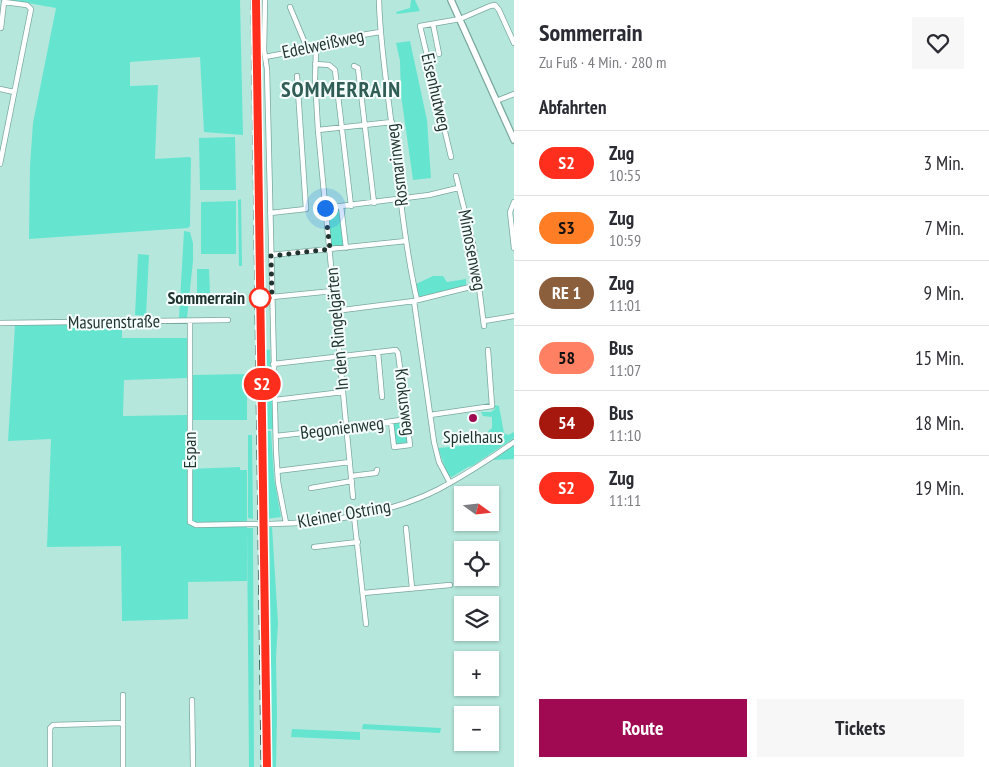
<!DOCTYPE html>
<html lang="de">
<meta charset="utf-8">
<style>
body{margin:0;font-family:"PT Sans Narrow",sans-serif;background:#f7f7f7;color:#2b2b33;height:100vh;display:flex;flex-direction:column;font-size:19px;white-space:nowrap}
*{box-sizing:border-box;margin:0}
p{font-size:16px;color:#7c7c81}
.icon{flex:none;width:28px;height:28px;fill:none;stroke:currentColor;stroke-width:2;stroke-linecap:round;stroke-linejoin:round}
.map{position:relative;flex:1;overflow:hidden}
.drawer{display:flex;flex-direction:column;background:#fff;width:475px}
.drawer>*{flex:none}
.badge{padding:0 10px;border-radius:16px;font-size:18px;line-height:32px}
.needle{width:32px;rotate:105deg}
.tools{position:absolute;left:454px;top:486px;display:grid;gap:10px}
.tools a{display:grid;place-items:center;width:45px;height:45px;border-radius:0px;background:#fff;box-shadow:0 1px 4px #0004;font-size:25px}
.you{position:absolute;width:25px;height:25px;margin:-12px;border:4px solid #fff;border-radius:50%;background:#1a73e8;box-shadow:0 0 0 8px #1a73e833}
.map>.badge{position:absolute;translate:-50% -50%;box-shadow:0 0 0 2px #fff}
h2{padding:0 25px;font-size:19px;line-height:45px}
.round{display:grid;place-items:center;flex:none;width:52px;height:52px;border-radius:0px;background:#f7f7f7}
.summary{display:flex;align-items:center;justify-content:space-between;height:85px;padding:0 25px}
h1{font-size:24px;font-weight:700;line-height:38px}
.action{display:flex;gap:10px;margin-top:auto;padding:10px 25px}
.action a{flex:1;height:58px;border-radius:0px;background:#9f0a52;color:#fff;font-size:20px;font-weight:700;line-height:58px;text-align:center}
.action a+a{background:#f7f7f7;color:#2b2b33}
ul{padding:0;list-style:none}
li{display:flex;align-items:center;gap:15px;height:65px;padding:0 25px;border-top:1px solid #e1e1e2}
li div{flex:1}
li b{display:block;font-size:19px}
li em{font-style:normal}
li .badge{min-width:55px;font-weight:700;text-align:center}
main{display:flex;flex:1;min-height:0}
.map>svg:first-child{display:block}
.green{fill:#65e5d0}
.lines{fill:none;stroke-linecap:round;stroke-linejoin:round}
.minor-casing{stroke:#7aa89f;stroke-width:6}
.major-casing{stroke:#7aa89f;stroke-width:8}
.minor{stroke:#fff;stroke-width:4.5}
.major{stroke:#fff;stroke-width:5.5}
.rail{stroke:#3a534d;stroke-width:1;stroke-dasharray:10 5;stroke-linecap:butt}
.minor-bridge-casing{stroke:#7aa89f;stroke-width:6;stroke-linecap:butt}
.minor-bridge{stroke:#fff;stroke-width:4.5}
.line-casing{stroke:#fff;stroke-width:11}
.line{stroke:#ff2e1d;stroke-width:8}
.walk{stroke:#1f332f;stroke-width:5;stroke-dasharray:0 9}
.stop-dot{fill:#fff;stroke:#ff2e1d;stroke-width:2.5}
.poi-dot{fill:#9f0a52;stroke:#f5fefc;stroke-width:2}
.labels{text-anchor:middle;stroke-width:4;stroke-linejoin:round;paint-order:stroke}
.street-label{font-size:18px;fill:#1f332f;stroke:#f5fefc}
.stop-label{font-size:18px;font-weight:bold;fill:#1f332f;stroke:#f5fefc;text-anchor:end}
.poi-label{font-size:18px;fill:#1f332f;stroke:#f5fefc}
.district-label{font-size:22px;font-weight:bold;letter-spacing:1px;fill:#305d55;stroke:#f5fefc}
</style>
<main>
<div class="map">
<svg width="514" height="767" viewBox="0 0 514 767">
<rect width="100%" height="100%" fill="#b6e7dc"/>
<path class="green" d="M10,0H240L243,135L204,132L200,57L130,62V86L158,85L155,159L189,157L191,158L190,226L188,228L29,239L30,166L33,123L56,8Z
M411,0H415L420,11L397,14L396,12L410,8Z
M410,41L427,120L431,178L413,180L401,95L400,61L396,43Z
M235,137L236,190H200L199,138Z
M241,199L242,266H239L238,200Z
M236,201V254H201V202Z
M341,206L346,248L330,249L325,208Z
M184,231L190,232L193,243V261L187,318H179Z
M138,254L149,255L146,316L135,315Z
M197,269H209L210,293H197Z
M433,276H443L447,282L466,279V286L418,297L416,284Z
M122,324V338H188V378L124,380L123,416L187,415L188,469L240,467V470H247V581L188,582V619L122,621L121,546L47,547L51,439L8,441L15,325Z
M264,349L270,350L273,429H265Z
M247,374V420H191V375Z
M495,405L499,406L504,433L508,435L514,432V438L472,466L468,467L452,477L448,476L438,448L472,445L492,428V417L483,416L481,412H491L495,409Z
M407,419L410,445L394,447L391,422Z
M265,431H271L274,478L281,517L265,519L263,441L265,440Z
M248,435H252L253,519L248,518Z
M514,445V459L493,460Z
M272,527L278,623L276,658L277,714L276,767H268L266,528Z
M247,528H253L254,767H249Z
M363,724L441,728L440,733L362,729Z
M292,729L360,732V740L291,737Z"/>
<g class="lines">
<g class="minor-casing">
<path id="minor" d="M265,0L264,50L267,69L276,450L278,482L286,523
M379,0C380,46 388,92 393,137C400,192 405,247 417,300
M290,7L305,43L307,46L316,51L315,78L318,130L353,497
M433,24L439,54
M0,28H1L4,2L27,5L31,9L0,164
M265,57L312,48L350,37L380,32
M315,64L329,65L335,70L351,206
M354,66L358,68L374,203
M0,89L14,92
M496,101L514,94
M318,130L392,122
M451,157L420,26L460,19L490,6L495,5L499,10L514,43
M456,176L474,248L484,326
M514,202L510,212L514,248
M341,206L346,248
M325,208L429,195L458,188
M270,213L306,209L297,76
M271,255L406,241
M272,297L333,291
M414,301L434,442L439,462L450,483
M335,311L414,301L478,285
M190,321V522L196,525L250,524
M484,321L514,316
M0,323L228,320
M378,352L382,397
M273,364L396,350L398,353L410,445L394,447L391,422
M275,400L343,392
M430,415L492,406L488,350
M276,436L347,428L407,419
M277,471L350,462
M351,476L376,473L377,470
M311,488L352,481
M354,516L366,624
M271,524C325,523 391,514 439,489C465,475 490,459 514,442
M406,528L412,588
M314,547L358,542
M363,593L450,585
M123,695V767
M192,700L193,767
M50,767V728L53,725L123,723"/>
</g>
<g class="major-casing">
<path id="major" d="M451,0L514,140"/>
</g>
<use href="#minor" class="minor"/>
<use href="#major" class="major"/>
<path class="rail" d="M251,0L261,767"/>
<g class="minor-bridge-casing">
<path id="minor-bridge" d="M250,524H271"/>
</g>
<use href="#minor-bridge" class="minor-bridge"/>
</g>
<g class="lines">
<g class="line-casing">
<path id="line" d="M256,0L267,767"/>
</g>
<use href="#line" class="line"/>
<path class="walk" d="M260,298H272L271,256L330,249L325,208"/>
</g>
<circle class="stop-dot" cx="260" cy="298" r="10"/>
<circle class="poi-dot" cx="473" cy="418" r="5"/>
<g class="labels">
<g class="street-label">
<text transform="translate(323 44) rotate(-12)" y="6">Edelweißweg</text>
<text transform="translate(436 92) rotate(77)" y="6">Eisenhutweg</text>
<text transform="translate(397 165) rotate(-97)" y="6">Rosmarinweg</text>
<text transform="translate(472 250) rotate(79)" y="6">Mimosenweg</text>
<text transform="translate(114 322) rotate(-1)" y="6">Masurenstraße</text>
<text transform="translate(337 329) rotate(-95)" y="6">In den Ringelgärten</text>
<text transform="translate(405 402) rotate(83)" y="6">Krokusweg</text>
<text transform="translate(342 428) rotate(-7)" y="6">Begonienweg</text>
<text transform="translate(190 450) rotate(-90)" y="6">Espan</text>
<text transform="translate(344 514) rotate(-10)" y="6">Kleiner Ostring</text>
</g>
<g class="stop-label">
<text x="245" y="304">Sommerrain</text>
</g>
<g class="poi-label">
<text x="473" y="443">Spielhaus</text>
</g>
<g class="district-label">
<text x="341" y="97">SOMMERRAIN</text>
</g>
</g>
</svg>
<div class="tools">
<a><svg class="needle" viewBox="-14 -14 28 28"><path d="M0-13l5 13h-10z" fill="#e53935"/><path d="M0 13l5-13h-10z" fill="#7c7c81"/></svg></a>
<a><svg class="icon" aria-label="locate" viewBox="0 0 24 24"><circle cx="12" cy="12" r="6"/><path d="M12 2v4M12 18v4M2 12h4M18 12h4"/></svg></a>
<a><svg class="icon" aria-label="layers" viewBox="0 0 24 24"><path d="M12 4l9 5-9 5-9-5zM3 14l9 5 9-5"/></svg></a>
<a>+</a>
<a>−</a>
</div>
<div class="you" style="left:325px;top:208px"></div>
<b class="badge" style="left:262px;top:384px;background:#ff2e1d;color:#fff">S2</b>
</div>
<section class="drawer">
<div class="summary"><div><h1>Sommerrain</h1><p>Zu Fuß · 4 Min. · 280 m</p></div><a class="round"><svg class="icon" aria-label="heart" viewBox="0 0 24 24"><path d="M12 20l-8-8c-3-5 5-10 8-4 3-6 11-1 8 4z"/></svg></a></div>
<h2>Abfahrten</h2>
<ul>
<li><span class="badge" style="background:#ff2e1d;color:#fff">S2</span><div><b>Zug</b><p>10:55</p></div><em>3 Min.</em></li>
<li><span class="badge" style="background:#ff7d24;color:#111">S3</span><div><b>Zug</b><p>10:59</p></div><em>7 Min.</em></li>
<li><span class="badge" style="background:#8b5e3c;color:#fff">RE 1</span><div><b>Zug</b><p>11:01</p></div><em>9 Min.</em></li>
<li><span class="badge" style="background:#ff8062;color:#111">58</span><div><b>Bus</b><p>11:07</p></div><em>15 Min.</em></li>
<li><span class="badge" style="background:#a6180e;color:#fff">54</span><div><b>Bus</b><p>11:10</p></div><em>18 Min.</em></li>
<li><span class="badge" style="background:#ff2e1d;color:#fff">S2</span><div><b>Zug</b><p>11:11</p></div><em>19 Min.</em></li>
</ul>
<div class="action"><a>Route</a><a>Tickets</a></div>
</section>
</main>
